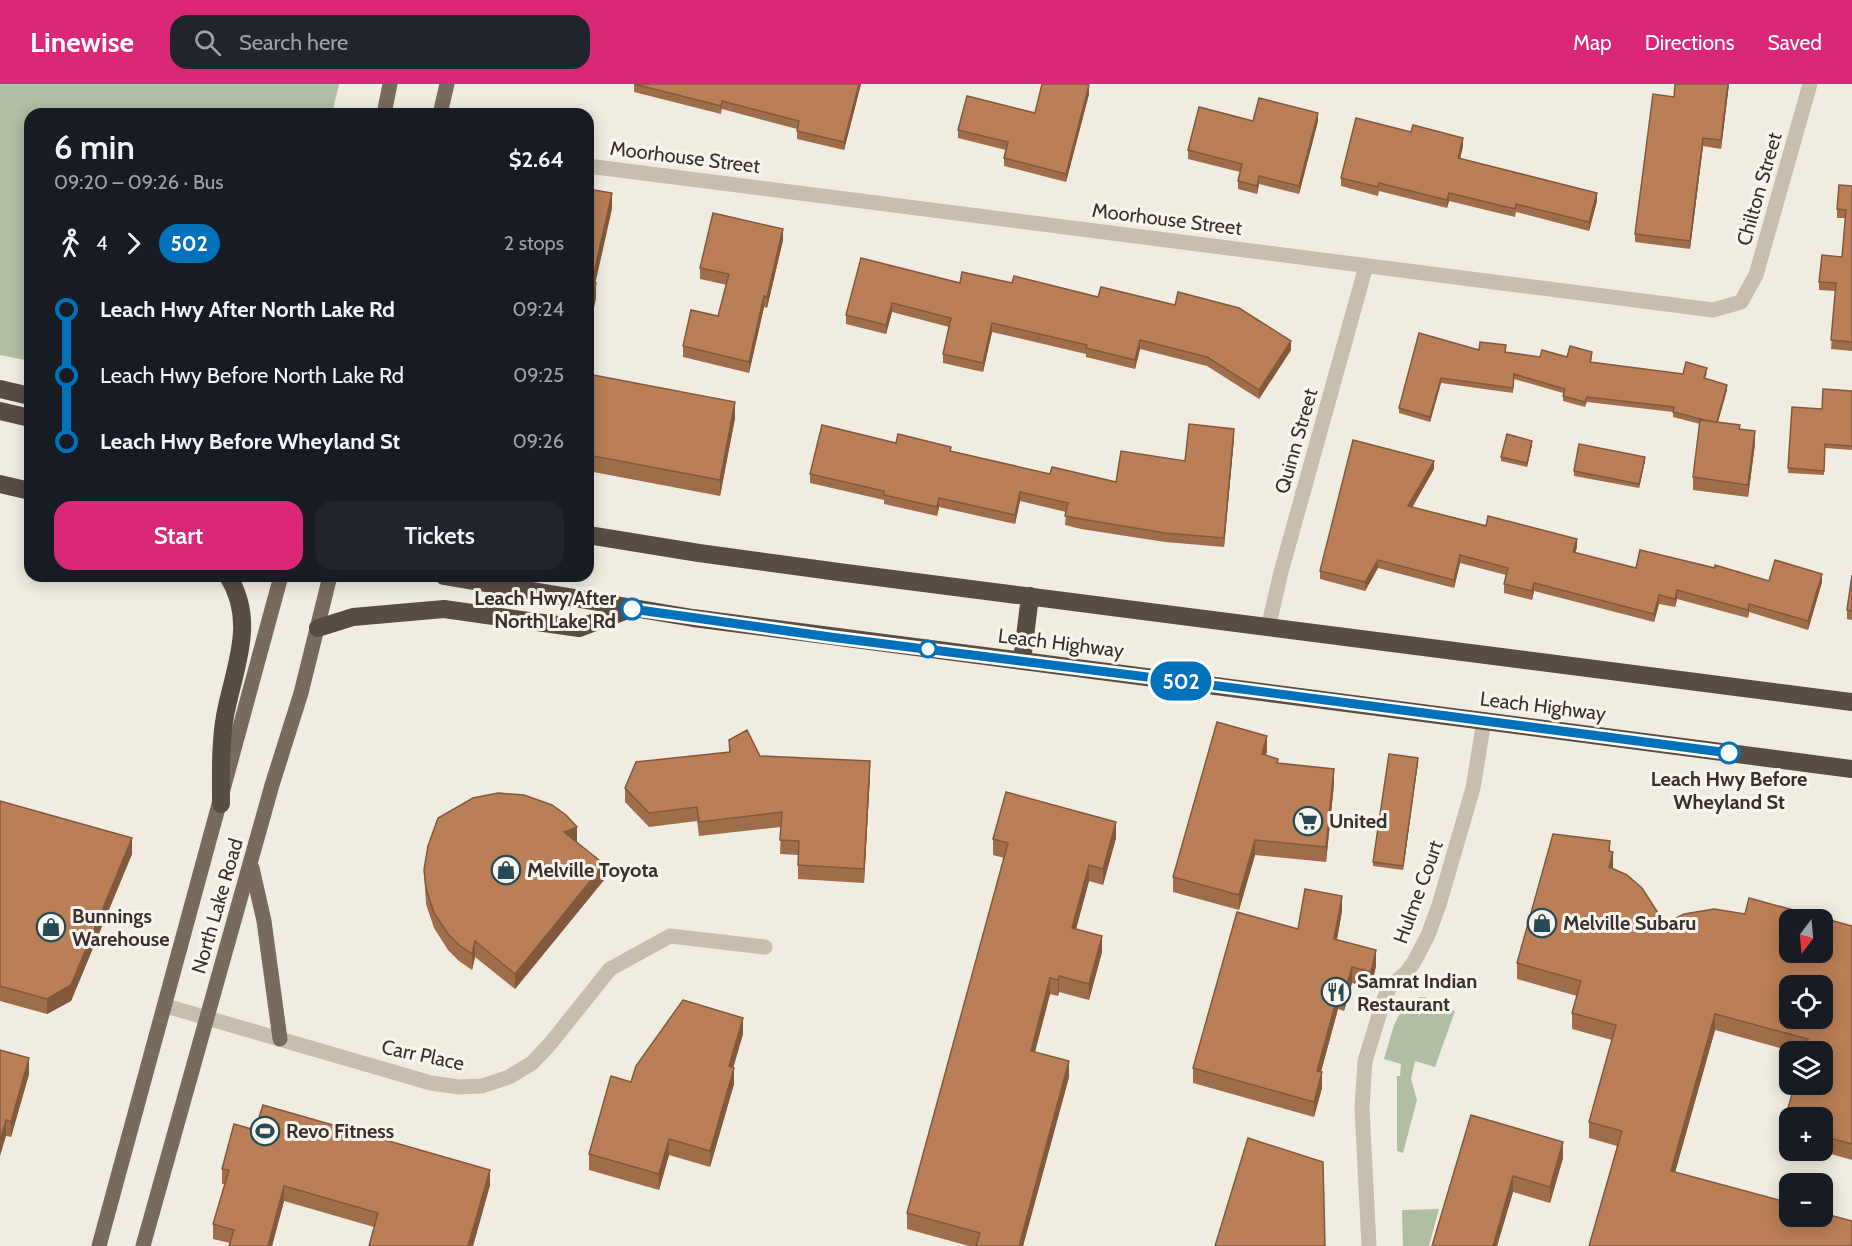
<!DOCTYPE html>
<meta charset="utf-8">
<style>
body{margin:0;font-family:Cabin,sans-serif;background:#20242c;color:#f1f3f6;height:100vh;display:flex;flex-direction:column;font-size:22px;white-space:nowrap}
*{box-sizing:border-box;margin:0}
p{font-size:20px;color:#9ea1a6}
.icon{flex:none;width:33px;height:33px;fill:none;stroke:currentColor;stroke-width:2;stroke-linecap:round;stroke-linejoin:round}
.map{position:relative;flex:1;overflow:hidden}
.side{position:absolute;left:24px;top:24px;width:570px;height:474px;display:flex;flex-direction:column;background:#171b24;border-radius:18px;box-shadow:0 3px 15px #0003}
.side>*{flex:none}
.badge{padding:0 12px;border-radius:20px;font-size:21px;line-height:39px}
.needle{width:39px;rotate:196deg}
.fabs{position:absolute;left:1779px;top:825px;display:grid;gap:12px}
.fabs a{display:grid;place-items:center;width:54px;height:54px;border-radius:12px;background:#171b24;box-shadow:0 3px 15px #0003;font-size:30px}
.map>.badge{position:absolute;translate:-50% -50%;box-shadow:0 0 0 3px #fff}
.legs{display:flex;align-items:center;gap:9px;height:66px;padding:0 30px;font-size:20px}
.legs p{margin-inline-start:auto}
.overview{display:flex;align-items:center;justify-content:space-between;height:102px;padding:0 30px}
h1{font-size:33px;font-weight:600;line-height:45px}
.primary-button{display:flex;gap:12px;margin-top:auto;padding:12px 30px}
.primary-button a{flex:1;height:69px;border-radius:18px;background:#db2777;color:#fff;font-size:24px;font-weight:600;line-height:69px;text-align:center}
.primary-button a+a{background:#20242c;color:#f1f3f6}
ul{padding:0 30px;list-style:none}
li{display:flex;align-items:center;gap:21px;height:66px;font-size:22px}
li i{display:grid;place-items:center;width:9px;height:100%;margin:0 8px;background:currentColor}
li i::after{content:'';width:15px;height:15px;margin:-8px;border:4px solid;border-radius:50%;background:#171b24}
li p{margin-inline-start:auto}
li:first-child i{background:linear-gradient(#0000 50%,currentColor 0)}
li:last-child i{background:linear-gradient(currentColor 50%,#0000 0)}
header{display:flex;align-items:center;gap:36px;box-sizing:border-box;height:84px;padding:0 30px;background:#db2777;color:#fff}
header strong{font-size:28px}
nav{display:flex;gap:33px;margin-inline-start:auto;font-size:21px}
.search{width:420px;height:54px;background:#20242c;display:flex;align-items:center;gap:15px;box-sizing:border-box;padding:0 21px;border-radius:18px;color:#9ea1a6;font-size:22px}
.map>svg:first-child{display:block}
.green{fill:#b0bfa2}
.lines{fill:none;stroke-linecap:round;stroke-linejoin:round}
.minor{stroke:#c8beae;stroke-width:15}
.major{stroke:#786b5e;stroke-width:15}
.highway{stroke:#584d43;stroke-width:18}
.wall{fill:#a06d4a}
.shaded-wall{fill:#82593c}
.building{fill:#ba7f56;stroke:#82593c;stroke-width:1.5;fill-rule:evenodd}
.line-1-casing{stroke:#fff;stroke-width:14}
.line-1{stroke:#0072bc;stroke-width:9}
.stop-1-dot{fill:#fff;stroke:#0072bc;stroke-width:3}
.labels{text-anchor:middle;stroke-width:6;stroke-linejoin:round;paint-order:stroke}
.street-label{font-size:20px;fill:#38312b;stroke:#f9f5ed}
.stop-label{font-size:20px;font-weight:bold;fill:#38312b;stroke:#f9f5ed;text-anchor:end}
.poi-label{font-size:20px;font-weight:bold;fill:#38312b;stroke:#f9f5ed;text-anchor:start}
</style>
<header>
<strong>Linewise</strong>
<div class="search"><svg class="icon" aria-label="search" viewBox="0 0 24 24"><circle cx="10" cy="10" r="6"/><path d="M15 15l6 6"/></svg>Search here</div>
<nav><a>Map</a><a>Directions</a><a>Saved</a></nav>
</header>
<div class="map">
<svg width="1852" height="1162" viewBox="0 0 1852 1162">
<rect width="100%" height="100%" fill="#f1ece1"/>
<path class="green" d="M0,0H339L332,30H30V277L0,271Z
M1420,913H1426L1427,916L1447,921V924L1455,927L1435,983L1415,977L1411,995L1417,1016L1403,1069L1397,1067V992H1400L1401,980L1384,975L1394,941L1404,921L1407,923L1412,917Z
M1439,1125L1429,1162H1403L1402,1126Z"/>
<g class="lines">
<path class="minor" d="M588,82L1713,226L1741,218L1756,191L1810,0
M1268,544L1281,488L1366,182
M166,922L431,999L459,1003L482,1002L509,993L532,979L550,960L610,885L670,852L765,863
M1369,1162L1362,1024L1365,977L1384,915L1391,901L1406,889L1414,878L1428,851L1439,821L1473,704L1484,637"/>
<path class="major" d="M384,30L390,0
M440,30L447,0
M252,784L264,837L280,955
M99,1162L281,492
M143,1162L272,701L301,609L330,492"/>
<path class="highway" d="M0,305L30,312
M0,327L30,334
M0,400L30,407
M588,451L699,469L846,489L1852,618
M444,492L693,534L1852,685
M318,544L353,533L444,525L579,544L630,525
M1022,577L1030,512
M221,720C221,691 220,660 225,632C234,583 257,539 228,492"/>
</g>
<path class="wall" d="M634,0H861L844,66L797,55V45L722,25L721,30L634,8Z
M1729,0L1721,65L1703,62L1690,165L1635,158V150L1674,13Z
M1089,10L1066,98L1004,82V74L1006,66L958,54V46L1035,29Z
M1318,37L1299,110L1259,100L1257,110L1238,105V97L1240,88L1188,75V66Z
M1463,62L1460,75L1597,117L1589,147L1516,128L1515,133L1449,117L1447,124L1379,107L1378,112L1341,102V94Z
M1852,102V267L1831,265L1835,207L1819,206V198L1842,173L1845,134H1837V125Z
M783,156L767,224L764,223L749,289L683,273V262L718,232L727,201L700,195V184Z
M960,199L1291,266L1259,315L1207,282L1140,265L1135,285L1086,273V270L992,248L983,288L943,279V270L949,243L892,228L886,250L846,240V231Z
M1479,266L1506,268L1540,273H1592L1591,278L1683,290L1707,289L1705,295L1727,306L1718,338L1740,345L1755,360L1748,413L1693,406V393L1700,340L1673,333V328L1587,318L1585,323L1563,317V309L1514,295L1513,309L1441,299L1430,338L1399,329V324Z
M588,290L735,334L720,412L588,387Z
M1852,307V366L1825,364L1824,391L1788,389L1792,323L1822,325Z
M1234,354L1224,463L1165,458L1081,445L1065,441L1066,428L1020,417L1015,440L939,423L937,432L884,420V416L810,399V390L896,359L951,367L1050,390L1116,398L1185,377Z
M1532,361L1527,383L1501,377V373Z
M1645,377L1639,404L1574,392V387Z
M1434,385L1412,423L1577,463L1575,469L1636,484H1715L1769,497L1822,498L1808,546L1749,528L1748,534L1677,515L1675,523L1659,520L1654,538L1534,507L1532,516L1504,509V500L1506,491L1460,479L1454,504L1378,484L1365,507L1320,495V487Z
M1852,491V536L1847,535V526Z
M729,656L760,672L870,691L864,799L798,795V771L780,770L781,743L699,752L697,737L649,743L625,718V704L729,668Z
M1267,667L1266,671L1278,679L1334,700L1326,778L1255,771L1239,826L1173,808V793Z
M1418,678L1403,786L1373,782V778Z
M0,717L132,770L71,917L47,930L0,917Z
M1116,754L1103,801L1089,797L1076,845L1102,868L1089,916L1059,908L1058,912L1050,910L1035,968L1069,993L1023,1162H969L907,1145V1129L1004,774L993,771V755Z
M577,759L604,796L515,905L475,873L472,886L459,877L448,866L434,844L426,820L424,786Z
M1610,768L1612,785L1665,840L1745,830L1852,842V1076L1817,1066H1822V1034H1790V1059L1783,1057V1041L1822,968H1794L1715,946L1675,1088L1589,1162L1617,1062L1589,1054V1038L1612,956L1572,945V929L1577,912L1517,895V879Z
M1342,827L1337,856L1376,882L1371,904L1352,899L1344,927L1338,925L1321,988L1322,1004L1314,1033L1193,999V984L1298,845Z
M743,950L733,984L734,1000L710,1083L669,1071L659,1106L589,1086V1070L631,998Z
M0,966L29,990L11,1053L6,1052Z
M1471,1031L1563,1074L1550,1119L1513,1108L1497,1162H1432Z
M255,1046L490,1101L473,1162H369L374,1143L284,1117L272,1162H229L230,1159L213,1155V1140L225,1100H222V1085Z"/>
<path class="shaded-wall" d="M859,0H861L844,66V58Z
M1728,0H1729L1721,65V56Z
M1089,1V10L1066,98V90Z
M1318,29V37L1299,110V102Z
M1463,54V62L1458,83V74Z
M1703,54V62L1690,165V157Z
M1259,92V100L1257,110V102Z
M612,109V125L592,214V198Z
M1449,109V117L1447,124V116Z
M1597,109V117L1589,147V138Z
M783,145V156L767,224V213Z
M596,199V215L588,251V235Z
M764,212V223L749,289V278Z
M892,219V228L886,250V241Z
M992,239V248L983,288V279Z
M1140,256V265L1135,285V276Z
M1291,257V266L1259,315V306Z
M1441,294V299L1430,338V333Z
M1727,301V306L1716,344V339Z
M735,318V334L720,412V396Z
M1234,345V354L1224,463V454Z
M1755,347V360L1748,413V401Z
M1532,357V361L1527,383V379Z
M1645,373V377L1639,404V400Z
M1434,377V385L1408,431V422Z
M1020,408V417L1015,440V431Z
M939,414V423L937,432V423Z
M1577,455V463L1573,477V468Z
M1460,471V479L1454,504V496Z
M1378,476V484L1365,507V498Z
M1822,490V498L1808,546V537Z
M1534,499V507L1532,516V507Z
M1677,506V515L1675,523V515Z
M1659,511V520L1654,538V530Z
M1749,520V528L1748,534V526Z
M1267,652V667L1262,685V670Z
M1418,674V678L1403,786V782Z
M870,677V691L864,799V785Z
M1334,685V700L1326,778V763Z
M1116,738V754L1103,801V785Z
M577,743V759L564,748Z
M132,754V770L71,917L47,930V915Z
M1255,756V771L1239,826V811Z
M1610,757V773L1613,768V784L1609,799V767Z
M604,780V796L515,905V890Z
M1089,781V797L1072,860V844Z
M1342,812V827L1334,870V855Z
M1102,852V868L1089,916V900Z
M475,857V873L472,886V870Z
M1376,866V882L1371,904V888Z
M1352,883V899L1344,927V911Z
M1059,892V908L1058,912V896Z
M1050,894V910L1031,983V967Z
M1338,910V925L1317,1002V987Z
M1715,930V946L1671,1103V1087Z
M743,934V950L729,998V982Z
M29,974V990L11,1053V1038Z
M1069,977V993L1023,1162H1019Z
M734,984V1000L710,1083V1067Z
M1322,988V1004L1314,1033V1018Z
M6,1036V1052L0,1072V1057Z
M669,1055V1071L659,1106V1090Z
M1563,1058V1074L1550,1119V1103Z
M490,1086V1101L473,1162H468Z
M1513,1092V1108L1497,1162H1493Z
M284,1102V1117L272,1162H268Z"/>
<path class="building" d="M634,0H859L844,58L797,47L799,37L722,17L721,22Z
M1042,0H1084L1089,1L1066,90L1004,74L1008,58L958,46L967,12L1035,29Z
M1675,0H1728L1721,56L1703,54L1690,157L1635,150L1653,10L1674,13Z
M1259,14L1318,29L1299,102L1259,92L1257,102L1238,97L1242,80L1188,66L1199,23L1253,37Z
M1356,34L1411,48L1413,41L1463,54L1458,74L1597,109L1589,138L1516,120L1515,125L1449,109L1447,116L1379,99L1378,103L1341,94Z
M1839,101L1852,102V258L1831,256L1836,199L1819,198L1822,171L1842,173L1846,126L1837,125Z
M588,105L612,109L592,198L596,199L588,235Z
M713,129L783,145L767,213L764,212L749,278L683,262L691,226L718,232L729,190L700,184Z
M861,174L960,199L962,188L1012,199L1014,192L1098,213L1101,203L1175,221L1178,208L1239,224L1291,257L1259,306L1207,273L1140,256L1135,276L1086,264L1087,261L992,239L983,279L943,270L951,234L892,219L886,241L846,231Z
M1419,249L1479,266L1480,258L1506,261L1505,268L1540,273L1542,266L1567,273L1570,262L1592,268L1590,278L1683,290L1686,278L1707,284L1704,294L1727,301L1717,338L1705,336L1673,328L1674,323L1587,313L1585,318L1563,312L1565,305L1514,290L1513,304L1441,294L1430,333L1399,324Z
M588,290L735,318L720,396L588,371Z
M1823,305L1852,307V362L1825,360L1824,387L1788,384L1792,323L1822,325Z
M1700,336L1740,341L1739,345L1755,347L1748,401L1693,393Z
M1189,340L1234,345L1224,454L1165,449L1081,435L1065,432L1068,419L1020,408L1015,431L939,414L937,423L884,411V407L810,390L822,341L896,359L898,350L951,363L950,367L1050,390L1052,383L1116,398L1121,367L1185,377Z
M1507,350L1532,357L1527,379L1501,373Z
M1353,356L1434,377L1408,422L1486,442L1488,432L1577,455L1573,468L1636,484L1640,466L1715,484V481L1769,497L1775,476L1822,490L1808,537L1749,520L1748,526L1677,506L1675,515L1659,511L1654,530L1534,499L1532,507L1504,500L1508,484L1460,471L1454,496L1378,476L1365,498L1320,487Z
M1579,360L1645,373L1639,400L1574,387Z
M1852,491V527L1847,526Z
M1217,638L1267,652L1262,670L1278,675L1277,679L1334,685L1326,763L1255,756L1239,811L1173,793Z
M747,646L760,672L870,677L864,785L798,781L799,757L780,756L782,728L699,738L697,723L649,729L625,704L636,678L730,668L729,656Z
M1389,670L1418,674L1403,782L1373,778Z
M1006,708L1116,738L1103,785L1089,781L1072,844L1102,852L1089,900L1059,892L1058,896L1050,894L1031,967L1069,977L1019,1162H976L980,1149L907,1129L1008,759L993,755Z
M498,709L524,711L552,721L566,731L577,743L564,748L604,780L515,890L475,857L472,870L459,861L448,850L434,829L426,804L424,786L428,762L438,734L473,714Z
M0,717L132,754L71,901L47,915L0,902Z
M1553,750L1610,757L1609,767L1613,768L1609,783L1627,791L1642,804L1665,840L1684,830L1714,825L1745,830L1749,814L1852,842V1060L1822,1052V1034H1790V1043L1783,1041L1795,1000H1822V968H1804L1808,955L1715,930L1671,1087L1790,1119V1132H1822V1129L1852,1137V1162H1589L1622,1047L1589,1038L1616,941L1572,929L1581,897L1517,879ZM1790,836H1822V868H1790ZM1790,902H1822V934H1790Z
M1305,805L1342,812L1334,855L1376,866L1371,888L1352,883L1344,911L1338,910L1317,987L1322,988L1314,1018L1193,984L1237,828L1298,845Z
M683,916L743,934L729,982L734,984L710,1067L669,1055L659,1090L589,1070L611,992L631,998L636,982Z
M0,966L29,974L11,1038L6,1036L0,1057Z
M263,1021L490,1086L468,1162H369L378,1129L284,1102L268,1162H229L234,1146L213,1140L229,1086L222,1085L234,1040L255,1046Z
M1471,1031L1563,1058L1550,1103L1513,1092L1493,1162H1432Z
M1248,1054L1323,1078L1325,1162H1215Z"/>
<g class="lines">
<g class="line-1-casing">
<path id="line-1" d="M632,525L830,553L1203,600L1729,669"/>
</g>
<use href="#line-1" class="line-1"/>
</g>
<defs>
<g id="supermarket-ring" transform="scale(1.5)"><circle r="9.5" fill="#f9f5ed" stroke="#254a55" stroke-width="1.5"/><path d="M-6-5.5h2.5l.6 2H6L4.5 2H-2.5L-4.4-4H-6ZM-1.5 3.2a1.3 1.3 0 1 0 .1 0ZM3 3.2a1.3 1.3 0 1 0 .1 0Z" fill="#254a55"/></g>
<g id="shop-ring" transform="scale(1.5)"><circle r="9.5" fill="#f9f5ed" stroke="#254a55" stroke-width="1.5"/><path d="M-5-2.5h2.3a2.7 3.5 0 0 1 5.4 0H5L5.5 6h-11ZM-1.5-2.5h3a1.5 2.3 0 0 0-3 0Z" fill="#254a55"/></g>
<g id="restaurant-ring" transform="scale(1.5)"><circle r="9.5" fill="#f9f5ed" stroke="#254a55" stroke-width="1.5"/><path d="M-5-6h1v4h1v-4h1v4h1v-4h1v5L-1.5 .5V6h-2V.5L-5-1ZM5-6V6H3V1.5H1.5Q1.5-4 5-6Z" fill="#254a55"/></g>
<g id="stadium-ring" transform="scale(1.5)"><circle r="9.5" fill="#f9f5ed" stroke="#254a55" stroke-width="1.5"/><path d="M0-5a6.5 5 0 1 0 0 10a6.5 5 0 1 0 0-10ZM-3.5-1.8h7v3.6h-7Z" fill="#254a55"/></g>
</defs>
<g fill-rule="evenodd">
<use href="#supermarket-ring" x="1308" y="737"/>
<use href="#shop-ring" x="506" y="786"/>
<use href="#shop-ring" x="1542" y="839"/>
<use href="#shop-ring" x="51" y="843"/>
<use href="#restaurant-ring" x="1336" y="908"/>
<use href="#stadium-ring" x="265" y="1047"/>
</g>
<g class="stop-1-dot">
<circle cx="632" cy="525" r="10"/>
<circle cx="928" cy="565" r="8"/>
<circle cx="1729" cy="669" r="10"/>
</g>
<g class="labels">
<g class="street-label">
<text transform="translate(685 73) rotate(7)" y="7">Moorhouse Street</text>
<text transform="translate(1759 105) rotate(-74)" y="7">Chilton Street</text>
<text transform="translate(1167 135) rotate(7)" y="7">Moorhouse Street</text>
<text transform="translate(1296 357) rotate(-74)" y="7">Quinn Street</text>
<text transform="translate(1061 559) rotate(7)" y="7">Leach Highway</text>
<text transform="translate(1543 622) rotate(7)" y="7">Leach Highway</text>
<text transform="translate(1418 808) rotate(-70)" y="7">Hulme Court</text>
<text transform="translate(217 822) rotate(-74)" y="7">North Lake Road</text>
<text transform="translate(423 971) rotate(12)" y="7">Carr Place</text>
</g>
<g class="stop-label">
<text x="616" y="521">Leach Hwy After<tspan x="616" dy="23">North Lake Rd</tspan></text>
<text x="1729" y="702" text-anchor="middle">Leach Hwy Before<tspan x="1729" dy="23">Wheyland St</tspan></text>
</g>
<g class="poi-label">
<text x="1329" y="744">United</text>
<text x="527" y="793">Melville Toyota</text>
<text x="72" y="839">Bunnings<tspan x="72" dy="23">Warehouse</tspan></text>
<text x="1563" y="846">Melville Subaru</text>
<text x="1357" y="904">Samrat Indian<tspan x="1357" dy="23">Restaurant</tspan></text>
<text x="286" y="1054">Revo Fitness</text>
</g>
</g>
</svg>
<div class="fabs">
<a><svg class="needle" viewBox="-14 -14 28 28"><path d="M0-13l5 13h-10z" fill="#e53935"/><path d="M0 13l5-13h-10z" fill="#9ea1a6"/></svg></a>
<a><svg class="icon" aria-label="locate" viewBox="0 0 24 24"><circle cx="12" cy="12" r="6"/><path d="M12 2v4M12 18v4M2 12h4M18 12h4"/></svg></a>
<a><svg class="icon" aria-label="layers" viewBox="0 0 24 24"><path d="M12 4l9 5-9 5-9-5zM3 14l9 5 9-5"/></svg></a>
<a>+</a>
<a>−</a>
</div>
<b class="badge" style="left:1181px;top:597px;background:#0072bc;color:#fff">502</b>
<section class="side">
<div class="overview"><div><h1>6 min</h1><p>09:20 – 09:26 · Bus</p></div><b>$2.64</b></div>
<div class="legs"><svg class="icon" aria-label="walk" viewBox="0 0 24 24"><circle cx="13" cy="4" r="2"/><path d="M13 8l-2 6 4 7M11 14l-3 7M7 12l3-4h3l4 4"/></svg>4<svg class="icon" aria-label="forward" viewBox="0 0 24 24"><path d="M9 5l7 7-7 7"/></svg><b class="badge" style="background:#0072bc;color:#fff">502</b><p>2 stops</p></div>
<ul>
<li><i style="color:#0072bc"></i><b>Leach Hwy After North Lake Rd</b><p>09:24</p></li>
<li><i style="color:#0072bc"></i><span>Leach Hwy Before North Lake Rd</span><p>09:25</p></li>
<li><i style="color:#0072bc"></i><b>Leach Hwy Before Wheyland St</b><p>09:26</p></li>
</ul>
<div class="primary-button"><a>Start</a><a>Tickets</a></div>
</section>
</div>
